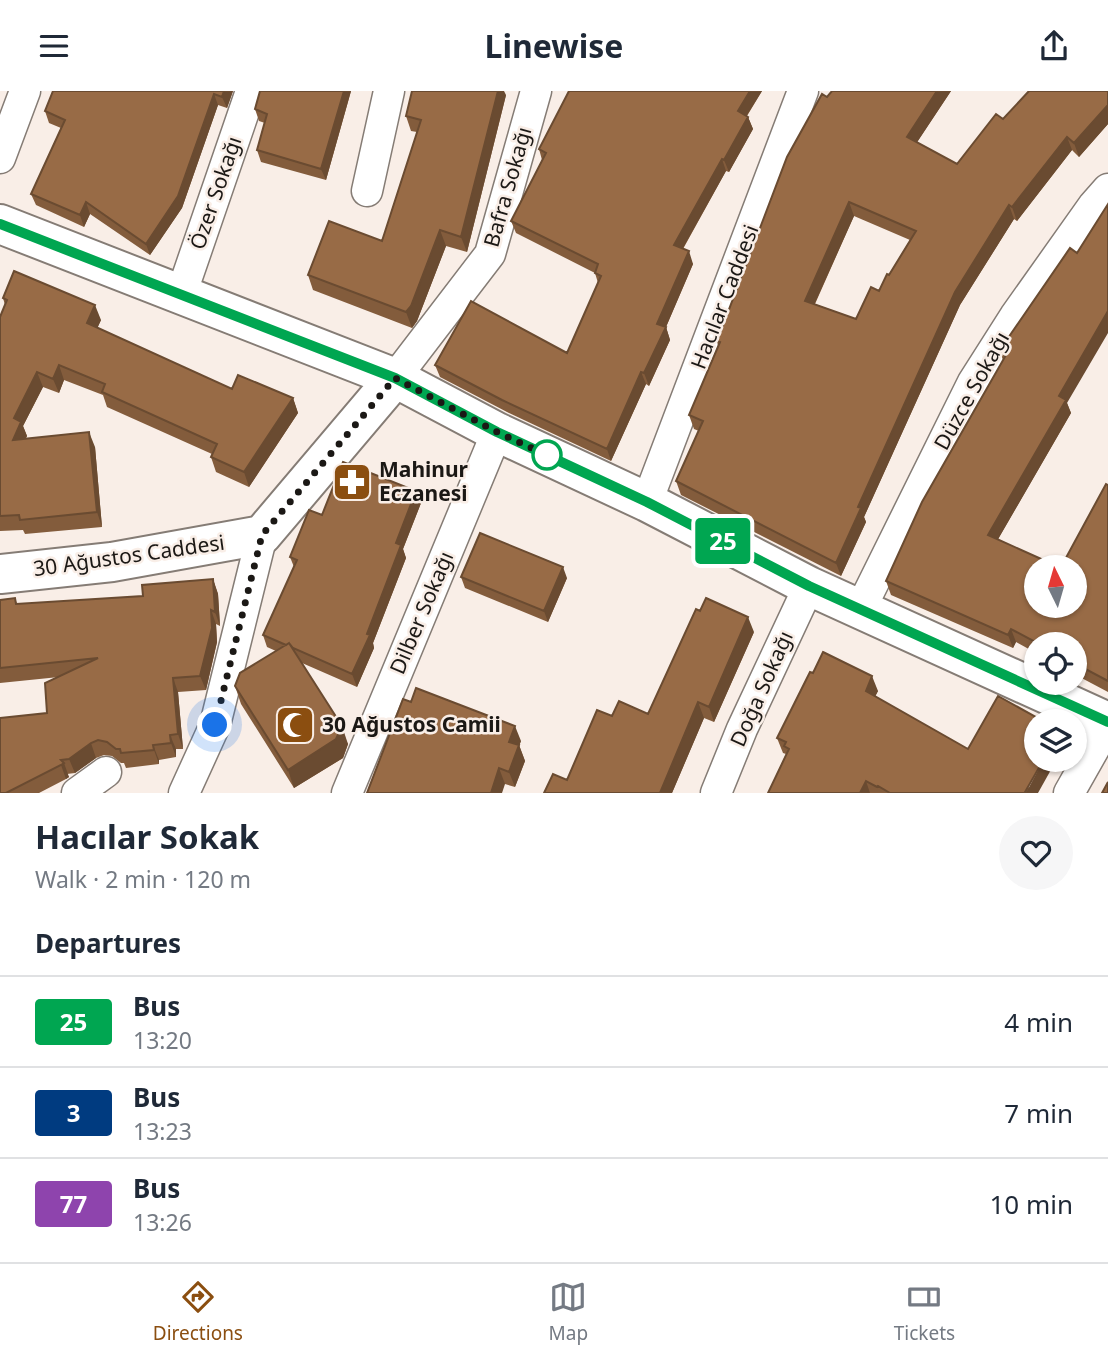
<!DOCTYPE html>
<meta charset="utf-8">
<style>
body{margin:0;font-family:"Noto Sans",sans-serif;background:#f6f6f7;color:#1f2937;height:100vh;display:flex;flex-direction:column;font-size:26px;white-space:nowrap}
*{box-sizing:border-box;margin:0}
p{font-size:23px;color:#747a83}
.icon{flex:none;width:38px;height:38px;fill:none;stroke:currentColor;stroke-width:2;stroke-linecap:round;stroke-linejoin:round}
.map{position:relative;height:702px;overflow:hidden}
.details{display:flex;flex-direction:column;background:#fff;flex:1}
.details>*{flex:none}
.badge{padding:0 14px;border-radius:5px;font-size:24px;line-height:46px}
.needle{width:46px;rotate:355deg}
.fabs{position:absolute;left:1024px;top:464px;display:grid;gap:14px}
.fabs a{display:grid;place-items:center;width:63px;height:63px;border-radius:50%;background:#fff;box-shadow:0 2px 5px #0004;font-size:35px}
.you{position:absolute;width:35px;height:35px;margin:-18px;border:5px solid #fff;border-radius:50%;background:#1a73e8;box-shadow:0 0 0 10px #1a73e833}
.map>.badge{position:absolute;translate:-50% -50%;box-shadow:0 0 0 4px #fff}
h2{padding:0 35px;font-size:26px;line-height:63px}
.round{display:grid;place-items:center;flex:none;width:74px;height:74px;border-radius:37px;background:#f6f6f7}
.summary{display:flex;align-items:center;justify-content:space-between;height:119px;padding:0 35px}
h1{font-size:33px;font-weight:700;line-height:52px}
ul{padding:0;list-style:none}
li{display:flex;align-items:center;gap:21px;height:91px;padding:0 35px;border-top:2px solid #e0e1e3}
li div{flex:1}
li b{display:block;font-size:26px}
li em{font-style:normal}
li .badge{min-width:77px;font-weight:700;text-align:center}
header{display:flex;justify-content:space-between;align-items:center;height:91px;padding:0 35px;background:#fff;font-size:32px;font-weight:700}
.tab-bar{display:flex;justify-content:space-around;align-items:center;height:98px;border-top:2px solid #e0e1e3;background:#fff;font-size:19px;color:#747a83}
.tab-bar a{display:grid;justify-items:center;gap:4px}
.tab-bar .selected{color:#8b4e10}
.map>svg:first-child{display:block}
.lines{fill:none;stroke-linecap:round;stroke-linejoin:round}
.street-casing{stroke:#857c75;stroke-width:33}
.secondary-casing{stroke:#857c75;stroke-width:42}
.street{stroke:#fff;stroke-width:30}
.secondary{stroke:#fff;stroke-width:38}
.wall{fill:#835c3c;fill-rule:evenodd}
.shaded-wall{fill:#6a4b31}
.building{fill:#986b46;stroke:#6a4b31;stroke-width:2;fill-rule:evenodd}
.line-casing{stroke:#fff;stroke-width:16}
.line{stroke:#00a651;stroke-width:10}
.walk{stroke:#1b1815;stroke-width:7;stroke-dasharray:0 12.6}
.stop-dot{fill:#fff;stroke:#00a651;stroke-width:3.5}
.labels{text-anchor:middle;stroke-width:5;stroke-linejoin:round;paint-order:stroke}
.street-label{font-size:21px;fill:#1b1815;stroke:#f9eee7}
.poi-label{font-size:21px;font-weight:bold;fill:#1b1815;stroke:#f9eee7;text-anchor:start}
</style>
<header><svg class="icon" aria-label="menu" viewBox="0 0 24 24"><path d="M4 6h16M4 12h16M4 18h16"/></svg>Linewise<svg class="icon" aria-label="share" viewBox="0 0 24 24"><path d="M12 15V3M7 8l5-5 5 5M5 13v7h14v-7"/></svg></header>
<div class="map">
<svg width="1108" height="702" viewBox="0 0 1108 702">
<rect width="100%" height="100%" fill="#f9eee7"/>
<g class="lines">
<g class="street-casing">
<path id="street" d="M0,67L25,0
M367,100L389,0
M181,204L251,0
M395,287L490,163L536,0
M647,411L803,0
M861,517L973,291L1015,225L1093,115L1108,98
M77,702L106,681
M184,702L215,634L262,444
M347,702L497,341
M716,702L742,638L809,495
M1069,702L1108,633"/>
</g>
<g class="secondary-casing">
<path id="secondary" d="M0,133L395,287L497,341L647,411L809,495L1108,631
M0,483L112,471L262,444L395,287"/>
</g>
<use href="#street" class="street"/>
<use href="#secondary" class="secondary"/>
</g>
<path class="wall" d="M233,0L227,17L218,14L182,117L150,164L90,123L84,136L36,114L31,103L61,37L49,32L45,20Z
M351,0L326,89L261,71L257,59L265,32L259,30L255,18Z
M569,0H762L747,25L748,26L753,38L729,81L726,80L683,158L693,173L666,236L670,249L649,295L646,293L611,370L507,321L440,286L435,274L567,262L598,192L595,182L516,142L511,130L542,69L539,58Z
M832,0H951L917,51L957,73L1003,28L1108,0V33L1079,66L1072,59L1017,130L1014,128L960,214L864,426L866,431L841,485L681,404L676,390L699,340L694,338L689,324L718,255L717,250L827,6ZM854,125L910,149L879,200L856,228L815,213Z
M506,4L467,161L446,155L417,230L412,237L313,199L308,184L382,150L417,41L411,40L406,25Z
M3,207L101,229L97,237L232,298L293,307L298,322L249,396L216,381L211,366L212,363L107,316L103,304L64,289L59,302L43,296L23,335L27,345L26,347L95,356L102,436L25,443L23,439L0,440V226L5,214Z
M1006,250L1067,312L1071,322L998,448L1074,514L1108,394V601L1074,583V553H1036V562L1016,551L1013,557L891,504L886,490L1003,269L1000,261Z
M421,412L403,458L406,467L373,552L374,557L357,596L302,572L348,653L343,667L294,697L241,613L235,595L276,560L267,556L263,544L294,476L290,466L322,424Z
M461,486L567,487L548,531L465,497Z
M213,488L218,503L220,535L216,533L217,551L206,599L178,601L183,658H176V666L159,669V673L126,677L124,672H121L112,665L104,664L96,667L75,682L67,683L69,686L66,688L39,702H0L47,622L59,586L0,592V509L15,507L17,513L143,505Z
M754,541L714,631L704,627L672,702H544L567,689L612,625L648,623Z
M813,582L878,600L875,605L1038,702H768L786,663L783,662L777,647Z
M521,650L519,654L525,670L515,696L505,693L367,702Z"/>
<path class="shaded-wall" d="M224,0H233L227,17L222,6Z
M344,0H351L326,89L321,78Z
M498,0H504L506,4L467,161L461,146Z
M750,0H762L742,32L738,20Z
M937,0H951L912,59L907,46Z
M214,3L218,14L182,117L150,164L146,153Z
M1108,14V33L1079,66L1074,52Z
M748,26L753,38L729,81L724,69Z
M1067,46L1072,59L1017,130L1012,116Z
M722,68L726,80L678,166L674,154Z
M86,111L90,123L84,136L80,124Z
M849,111L854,125L810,223L805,210Z
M1009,114L1014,128L960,214L864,426L866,431L841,485L836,472L858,416L955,201Z
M440,139L446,155L417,230L412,237L406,221Z
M689,160L693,173L666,236L670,249L649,295L644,282L657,233Z
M95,214L101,229L93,247L87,232Z
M1108,220V242L1067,312L1071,322L993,457L988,444L1059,305Z
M59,274L64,289L59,302L53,288Z
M37,281L43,296L23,335L27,345L18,363L13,349L14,327Z
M641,281L646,293L611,370L607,358Z
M293,307L298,322L249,396L244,381Z
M89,341L95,356L102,436L97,421Z
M416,400L421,412L403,458L406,467L373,552L374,557L357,596L352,583L367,543L396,452Z
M563,476L567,487L548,531L544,520Z
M213,488L218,503L220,535L215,521Z
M211,519L216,533L217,551L206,599L200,585Z
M748,526L754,541L714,631L709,616Z
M1011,538L1016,551L1013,557L1008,544Z
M872,585L878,600L871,614L866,600Z
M173,587L178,601L183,658L178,643Z
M698,611L704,627L672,702H660Z
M342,635L348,653L343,667L294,697L288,679Z
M515,635L521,650L515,666L509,651Z
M170,644L176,658V666L171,652Z
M91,652L96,667L75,682L69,668Z
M153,654L159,669V673L154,659Z
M519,654L525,670L515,696L509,681Z
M1044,668H1057L1038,702H1026Z
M64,672L69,686L66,688L61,674Z
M499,677L505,693L502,702H491Z
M866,690L870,702H860Z"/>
<path class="building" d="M53,0H224L222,6L214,3L178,105L146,153L86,111L80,124L31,103L65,29L45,20Z
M260,0H344L321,78L257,59L267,23L255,18Z
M412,0H498L461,146L440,139L411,215L406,221L308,184L329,130L382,150L421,29L406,25Z
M569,0H750L738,20L748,26L724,69L722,68L674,154L689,160L657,233L666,236L644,282L641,281L607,358L502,309L435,274L471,210L567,262L601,185L595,182L598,173L511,130L546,62L539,58Z
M832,0H937L907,46L957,73L996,23L1003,28L1029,0H1108V14L1074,52L1067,46L1012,116L1009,114L955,201L858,416L861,417L836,472L676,390L703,330L689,324L720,251L717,250L787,66L822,3L827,6ZM849,111L916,140L889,184L887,183L879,200L871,196L856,228L805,210Z
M1108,113V220L1059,305L1066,309L988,444L1059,476H1036V514H1074V476H1061L1106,393L1108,394V590L1074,572V553H1039L1011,538L1008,544L886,490L922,411L1006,264L1000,261L1006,250L1070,157L1077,162Z
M14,180L95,214L87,232L232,298L238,284L293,307L244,381L211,366L217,353L102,301L105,293L59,274L53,288L37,281L14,327L21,331L13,349L89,341L97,421L20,429L19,424L0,425V226L7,209L3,207Z
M343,371L416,400L396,452L401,454L367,543L370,544L352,583L293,557L289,552L286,554L263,544L297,469L290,466L309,419L322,424Z
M480,442L563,476L544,520L461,486Z
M213,488L215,521L211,519L212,537L200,585L173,587L178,643L170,644L171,652L153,654L154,659L121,662L120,658H116L107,651L98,649L91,652L69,668L61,669L64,672L61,674L6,702H0V627L47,622L45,592L98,567L0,577V509L15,507L16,513L143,505L142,494Z
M706,507L748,526L709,616L698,611L660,702H544L553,683L567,689L597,619L612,625L619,610L648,623L696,518L700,520Z
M289,552L342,635L336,648L288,679L235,595L240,582Z
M823,561L872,585L866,600L968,658L998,605L1043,630H1036V668H1044L1025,701L1027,702H890L878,695L877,696L866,690L860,702H768L789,658L784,655L786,651L777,647L810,581L813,582Z
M416,597L515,635L509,651L519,654L509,681L499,677L491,702H367L403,608L411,611Z
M1108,691V702H1102Z"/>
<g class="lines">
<g class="line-casing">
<path id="line" d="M0,133L395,287L497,341L647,411L809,495L1108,631"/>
</g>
<use href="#line" class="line"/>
<path class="walk" d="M215,634L262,444L395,287L497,341L547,364"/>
</g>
<defs>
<g id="pharmacy-square" transform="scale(2.0125)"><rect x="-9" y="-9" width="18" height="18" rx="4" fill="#8b4e10" stroke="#f9eee7"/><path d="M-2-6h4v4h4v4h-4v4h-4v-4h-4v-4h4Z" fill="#fff"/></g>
<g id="mosque-square" transform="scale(2.0125)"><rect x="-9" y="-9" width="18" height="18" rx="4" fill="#8b4e10" stroke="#f9eee7"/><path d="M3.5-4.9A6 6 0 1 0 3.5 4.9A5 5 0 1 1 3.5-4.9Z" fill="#fff"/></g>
</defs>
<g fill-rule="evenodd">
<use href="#pharmacy-square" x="352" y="391"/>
<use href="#mosque-square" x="295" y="634"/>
</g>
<circle class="stop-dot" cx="547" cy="364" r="14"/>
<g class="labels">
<g class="street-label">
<text transform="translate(508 96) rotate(-74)" y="7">Bafra Sokağı</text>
<text transform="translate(216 102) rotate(-71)" y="7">Özer Sokağı</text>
<text transform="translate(725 206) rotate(-69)" y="7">Hacılar Caddesi</text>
<text transform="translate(972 300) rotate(-61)" y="7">Düzce Sokağı</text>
<text transform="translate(129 465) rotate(-8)" y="7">30 Ağustos Caddesi</text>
<text transform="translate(422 522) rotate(-67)" y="7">Dilber Sokağı</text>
<text transform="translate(762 598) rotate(-66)" y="7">Doğa Sokağı</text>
</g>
<g class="poi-label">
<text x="379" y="386">Mahinur<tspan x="379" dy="24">Eczanesi</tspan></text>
<text x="322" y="641">30 Ağustos Camii</text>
</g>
</g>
</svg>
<div class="fabs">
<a><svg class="needle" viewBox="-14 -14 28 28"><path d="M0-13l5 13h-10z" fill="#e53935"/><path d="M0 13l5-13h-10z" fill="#747a83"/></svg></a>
<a><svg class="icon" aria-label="locate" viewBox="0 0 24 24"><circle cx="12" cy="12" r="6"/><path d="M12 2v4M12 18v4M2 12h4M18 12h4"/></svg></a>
<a><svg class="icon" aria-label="layers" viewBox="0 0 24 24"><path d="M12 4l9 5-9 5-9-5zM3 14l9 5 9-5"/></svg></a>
</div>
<div class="you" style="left:215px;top:634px"></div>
<b class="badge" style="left:723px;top:450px;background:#00a651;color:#fff">25</b>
</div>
<section class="details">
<div class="summary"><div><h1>Hacılar Sokak</h1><p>Walk · 2 min · 120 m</p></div><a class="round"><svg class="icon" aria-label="heart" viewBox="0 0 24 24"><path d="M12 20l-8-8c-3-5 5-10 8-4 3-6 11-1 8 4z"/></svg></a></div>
<h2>Departures</h2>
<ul>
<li><span class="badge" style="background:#00a651;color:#fff">25</span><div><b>Bus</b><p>13:20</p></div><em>4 min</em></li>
<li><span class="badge" style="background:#003b80;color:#fff">3</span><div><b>Bus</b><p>13:23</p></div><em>7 min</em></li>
<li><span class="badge" style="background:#8e44ad;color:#fff">77</span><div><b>Bus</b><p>13:26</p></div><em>10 min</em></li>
</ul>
</section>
<nav class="tab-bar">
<a class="selected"><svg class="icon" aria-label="directions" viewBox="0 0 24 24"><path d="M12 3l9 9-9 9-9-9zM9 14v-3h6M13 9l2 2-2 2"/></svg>Directions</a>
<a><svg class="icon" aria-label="map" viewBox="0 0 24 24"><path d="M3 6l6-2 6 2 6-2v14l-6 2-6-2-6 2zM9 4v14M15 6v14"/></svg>Map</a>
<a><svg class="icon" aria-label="tickets" viewBox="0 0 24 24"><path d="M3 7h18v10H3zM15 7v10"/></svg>Tickets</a>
</nav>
